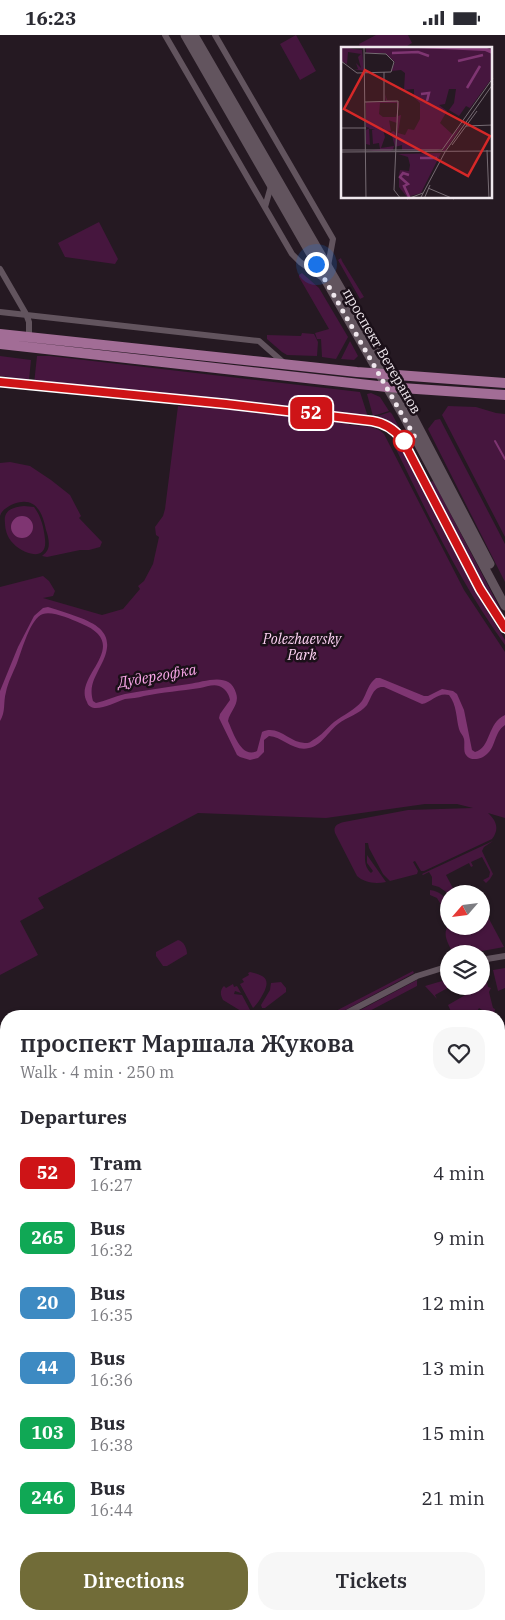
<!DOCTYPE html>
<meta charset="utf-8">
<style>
body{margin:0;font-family:"IBM Plex Serif",serif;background:#f7f7f7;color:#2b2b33;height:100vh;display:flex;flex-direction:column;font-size:19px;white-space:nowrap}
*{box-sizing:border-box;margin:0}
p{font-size:16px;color:#7c7c81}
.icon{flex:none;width:28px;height:28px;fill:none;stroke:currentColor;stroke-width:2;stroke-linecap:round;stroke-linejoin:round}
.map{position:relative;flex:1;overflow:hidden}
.side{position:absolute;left:0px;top:975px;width:505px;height:610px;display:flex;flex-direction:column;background:#fff;border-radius:20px 20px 0 0;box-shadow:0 1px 4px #0004}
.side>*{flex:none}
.badge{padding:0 10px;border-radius:8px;font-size:18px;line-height:32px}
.needle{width:32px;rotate:242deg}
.tools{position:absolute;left:440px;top:850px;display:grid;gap:10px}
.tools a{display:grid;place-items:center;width:50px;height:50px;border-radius:50%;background:#fff;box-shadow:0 1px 4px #0004;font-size:25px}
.you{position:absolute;width:25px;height:25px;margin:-12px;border:4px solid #fff;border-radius:50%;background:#1a73e8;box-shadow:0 0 0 8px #1a73e833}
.map>.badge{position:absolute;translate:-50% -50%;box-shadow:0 0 0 2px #fff}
h2{padding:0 20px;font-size:19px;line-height:45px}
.round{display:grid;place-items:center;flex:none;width:52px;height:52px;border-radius:20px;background:#f7f7f7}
.summary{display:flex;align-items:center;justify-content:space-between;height:85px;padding:0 20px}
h1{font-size:24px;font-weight:600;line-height:38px}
.cta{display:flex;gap:10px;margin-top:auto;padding:10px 20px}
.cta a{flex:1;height:58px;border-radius:20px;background:#716c38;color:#fff;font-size:20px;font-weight:600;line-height:58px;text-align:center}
.cta a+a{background:#f7f7f7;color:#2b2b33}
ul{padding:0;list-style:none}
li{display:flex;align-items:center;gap:15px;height:65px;padding:0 20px}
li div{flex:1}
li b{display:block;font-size:19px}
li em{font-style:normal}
li .badge{min-width:55px;font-weight:700;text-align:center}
.status{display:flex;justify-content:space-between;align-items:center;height:35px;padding:0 25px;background:#fff;direction:ltr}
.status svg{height:14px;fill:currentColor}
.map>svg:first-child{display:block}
.green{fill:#46163e}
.water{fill:#7f3572}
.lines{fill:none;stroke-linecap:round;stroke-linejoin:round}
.stream{stroke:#7f3572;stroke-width:2}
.minor{stroke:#62545e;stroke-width:6}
.secondary{stroke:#62545e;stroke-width:9}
.primary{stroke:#a26d96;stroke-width:10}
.tram{stroke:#bbb2b9;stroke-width:1}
.line-casing{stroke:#fff;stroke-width:11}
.line{stroke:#ce1417;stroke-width:8}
.walk{stroke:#efe7ed;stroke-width:5;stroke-dasharray:0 9}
.stop-dot{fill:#fff;stroke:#ce1417;stroke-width:2.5}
.labels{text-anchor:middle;stroke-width:5;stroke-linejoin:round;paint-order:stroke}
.street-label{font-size:14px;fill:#efe7ed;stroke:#1b1019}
.park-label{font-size:14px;font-style:italic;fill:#fed3f4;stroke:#1b1019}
.water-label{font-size:15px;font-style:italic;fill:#faa7e9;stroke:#1b1019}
.inset-river{fill:none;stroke:#7f3572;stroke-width:2.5}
.inset-road{fill:none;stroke:#766b73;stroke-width:1}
.view{fill:#d62828;fill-opacity:0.15;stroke:#d62828;stroke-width:2.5}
.inset-edge{fill:none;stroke:#efe7ed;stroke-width:2.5}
</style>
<div class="status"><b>16:23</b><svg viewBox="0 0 49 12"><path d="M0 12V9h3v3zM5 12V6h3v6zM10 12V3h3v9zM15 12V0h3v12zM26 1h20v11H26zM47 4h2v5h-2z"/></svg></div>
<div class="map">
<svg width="505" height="1585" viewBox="0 0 505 1585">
<rect width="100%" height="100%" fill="#251922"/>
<path class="green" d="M296,0L316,36L300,45L280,9Z
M376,0H408L412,8L402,14H361L359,9Z
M99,187L118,224L115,229L65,222L58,208Z
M341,223L342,226L364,262L360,264L338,225Z
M302,238L319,253L348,302L336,324L322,322L321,304H317L315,298L329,294L299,242V240Z
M302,298L314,299L318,307L317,321L287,320L282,317L267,304V300L301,301Z
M350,306L358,321L354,325L341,324Z
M0,321L31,325L29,345L0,341Z
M37,321H50L360,357L368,382L34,349Z
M371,358L380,362L389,376L373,381L367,359Z
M178,371L218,373L347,388L350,390C361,391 376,390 384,399L464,555L505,617V783L488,778C496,785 500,794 492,804L424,836H421L415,826L413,827L418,836L417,839L390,846L383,839L369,813L368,808H365C366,819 362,830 371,838L373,836L367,828V820L386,847C375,849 365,848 357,841L335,798C333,791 337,789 344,787L408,775L473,773L457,769H425L326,783L198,778L38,863L44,873L20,886L38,920L0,940V552L43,541L49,546L55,556L53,561L43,563L102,580L123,574L140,554L138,551L144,546L153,529L159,502L156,500L155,492L163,481L165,474Z
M448,371L476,372L496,378L505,379V502L442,380Z
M390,377L392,379L401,396L399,397L392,391L375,382Z
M440,384L505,509V547L428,394L435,385Z
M396,408H398L402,415L476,557L505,605V610C461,549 428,480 395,412Z
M10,427L30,431L51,445L70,460L81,481L79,483L102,507L100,512L89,515H80L47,522L42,521C44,519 47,517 48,514C50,509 48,500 46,495C42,475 34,460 11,470C6,473 2,475 0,481V428Z
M432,446L434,447L505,583V591L491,568L428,451Z
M24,471L34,472C41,481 44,493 45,504C48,530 19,517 11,506C7,501 5,494 5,488C3,475 13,472 24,471Z
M493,806L484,812L482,816L493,839L490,844L486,848L483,845L489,842L490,837L482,822L471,827L473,831L471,832L469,828L446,840L456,859H449L439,852L432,850V842L429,837L423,840L422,839Z
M430,855C446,857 453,871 445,884L440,882C445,874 441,870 437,863L430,860Z
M481,869L504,912L466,919H453C449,909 441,899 449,890L481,891Z
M178,905C184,906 187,914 187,919L167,931H163L156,921V917Z
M505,933V953L498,956L493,935Z
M413,936L414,938L334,981H332L330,979Z
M487,936L485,938L488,952L491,953L489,957L493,973L495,974L494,980L491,981L479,973L476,978L480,981H453L448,970L481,951V937Z
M250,937C265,940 271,944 263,959C260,965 257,969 253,973L240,949L244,947L242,944L249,940L248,938Z
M449,944V951H451L435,960L437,964L425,951Z
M417,945V951L360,981H349Z
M281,947L286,953V957L265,973H262L261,970L270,955L271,948Z
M233,949L234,952L237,951L241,958L235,956L234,959L242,960L250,975L241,976L223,965C220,959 220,955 224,951L226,953Z
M499,1273L505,1274V1303L499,1306Z
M505,1321V1355L499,1359V1324Z"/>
<path class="water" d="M11 492a11 11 0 1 1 22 0a11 11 0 1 1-22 0Z
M48,572C59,575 69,579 78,582C106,592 115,605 100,632C94,644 89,652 93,666L96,668C106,666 115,661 125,659C146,655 168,652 189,649C204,647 230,636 236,658C240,669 230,676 228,686C233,697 241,724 257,716L262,697C279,689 290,709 306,708C310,708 310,707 313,705C321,701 327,693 334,687C343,680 355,675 362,666C367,658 368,649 376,643H380L424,661H428L442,654L453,656L457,659L464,675L472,715L475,717C491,713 487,688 505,680V690C494,697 496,712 487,719C482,724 471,727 466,720C463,716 465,709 464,704C463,700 460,698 459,694C456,683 457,670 449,660C438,657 432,667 422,669L384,652C373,651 372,662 367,670C360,679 347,682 338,689C328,697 321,711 309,713C294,717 283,702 269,701L264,705V717L258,723L250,725L240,722L237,720L219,683L220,679L230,665C229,659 225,653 219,651C213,649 206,652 200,653C181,656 163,657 144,661C138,663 131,663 125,664C116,667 105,673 96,673C92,673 88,671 87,667C72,641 135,610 80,588C70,584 53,576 43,579C30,583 22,616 17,628C13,638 8,647 6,657C3,667 6,677 0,686V656L18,612L34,581L43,573Z"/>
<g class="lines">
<path class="stream" d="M495,406L505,424"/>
<path class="minor" d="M165,0L292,219L300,227L324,244
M215,0L333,204L328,231
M265,172L271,151
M0,234L26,279L29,287V304
M0,277L259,306L284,328
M481,925L505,921
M341,981L417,941L449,931
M0,1337L6,1334
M0,1510L6,1521
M39,1579L42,1585"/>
<path class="secondary" d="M185,0L403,380L505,571
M194,0L398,353L490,529
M499,1311L505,1307
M499,1320L505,1317
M0,1583L8,1579
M18,1585L29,1579"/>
<path class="primary" d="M0,299L357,337L505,348
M0,309L387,352L505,360"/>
<path class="tram" d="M0,350L225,372L381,391L392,397L399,406L478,555L505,599"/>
</g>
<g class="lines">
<g class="line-casing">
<path id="line" d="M0,347L226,369L372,386C385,388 394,394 402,404L480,554L505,593"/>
</g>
<use href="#line" class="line"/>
<path class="walk" d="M316,229L416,404L404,406"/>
</g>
<circle class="stop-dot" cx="404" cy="406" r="10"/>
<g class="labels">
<g class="street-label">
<text transform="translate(382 316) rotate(60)" y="5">проспект Ветеранов</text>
</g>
<g class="park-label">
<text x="302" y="609">Polezhaevsky<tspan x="302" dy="16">Park</tspan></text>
</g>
<g class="water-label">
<text transform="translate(157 641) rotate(-10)" y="5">Дудергофка</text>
</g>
</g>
<g transform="translate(341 12)">
<rect width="151" height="151" fill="#251922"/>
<path d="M0,0L21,3L23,24L13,22H17L15,16L20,21L17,10L20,7L7,5L6,17L0,14ZM25,0H151V31L129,61L125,59L118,69L108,63L113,56L115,42H108L104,57L98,58L106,64L99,76L112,88L123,75L104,104H101L104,100L95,104L61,103V98L54,100L50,85L53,84L55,87L56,76L44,72L48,73L50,84L44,85L41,79L44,90L40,101L53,99L52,103L49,104H26L39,102L38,96L32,97L31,83L34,82H28L29,98L25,97V83L29,81L25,80V55H45L44,47L46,53L55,54L58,56V64L56,56H39L38,67L42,70H55L57,62V74V69L60,68L57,86L64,88L67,82L73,83L79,72V56L73,50V42L63,43L64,26L60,23L50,24L54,15L44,6H25ZM100,106L80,146L66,150L58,140V128L59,123L68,124L69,118L67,110L57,107Z" fill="#46163e"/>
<path d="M55,0L146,1L151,3V7L144,4Z" fill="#7f3572"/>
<path class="inset-river" d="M51,6L77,5L88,9M117,14L142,8M126,41L139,19M80,47L88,46L86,54M79,111H96M68,128L62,126L59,130L67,137L63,139L69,152"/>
<path class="inset-road" d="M23,0L25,152M0,14L16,26L50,25L53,15L45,7L24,6M24,55L57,54L53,143L60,152M43,55V25M125,79L152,78M0,81H25M111,98L136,64M0,103H101L152,31M146,103L148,152M0,105L152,104M87,141L113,152M66,152L82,146M79,152L104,105L152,37M83,152L89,138"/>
<path class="view" d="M24,23L149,89L127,129L3,62Z"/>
<rect width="151" height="151" class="inset-edge"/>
</g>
</svg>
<div class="tools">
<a><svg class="needle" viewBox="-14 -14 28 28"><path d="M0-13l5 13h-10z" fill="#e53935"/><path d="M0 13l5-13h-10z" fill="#7c7c81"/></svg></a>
<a><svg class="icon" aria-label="layers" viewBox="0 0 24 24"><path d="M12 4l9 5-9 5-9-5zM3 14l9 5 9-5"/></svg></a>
</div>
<div class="you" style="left:316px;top:229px"></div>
<b class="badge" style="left:311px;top:378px;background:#ce1417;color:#fff">52</b>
<section class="side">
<div class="summary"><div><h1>проспект Маршала Жукова</h1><p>Walk · 4 min · 250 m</p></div><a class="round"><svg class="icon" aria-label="heart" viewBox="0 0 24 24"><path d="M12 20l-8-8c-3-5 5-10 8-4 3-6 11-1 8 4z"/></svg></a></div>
<h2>Departures</h2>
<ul>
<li><span class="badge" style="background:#ce1417;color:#fff">52</span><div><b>Tram</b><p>16:27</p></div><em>4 min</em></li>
<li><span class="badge" style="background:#10a855;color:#fff">265</span><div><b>Bus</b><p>16:32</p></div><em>9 min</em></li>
<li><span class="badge" style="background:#3d8ac2;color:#fff">20</span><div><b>Bus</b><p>16:35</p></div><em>12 min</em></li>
<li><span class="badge" style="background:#3d8ac2;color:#fff">44</span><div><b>Bus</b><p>16:36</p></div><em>13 min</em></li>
<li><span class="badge" style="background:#10a855;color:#fff">103</span><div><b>Bus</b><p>16:38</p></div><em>15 min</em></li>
<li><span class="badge" style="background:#10a855;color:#fff">246</span><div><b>Bus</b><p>16:44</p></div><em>21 min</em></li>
</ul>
<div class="cta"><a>Directions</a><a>Tickets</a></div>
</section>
</div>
